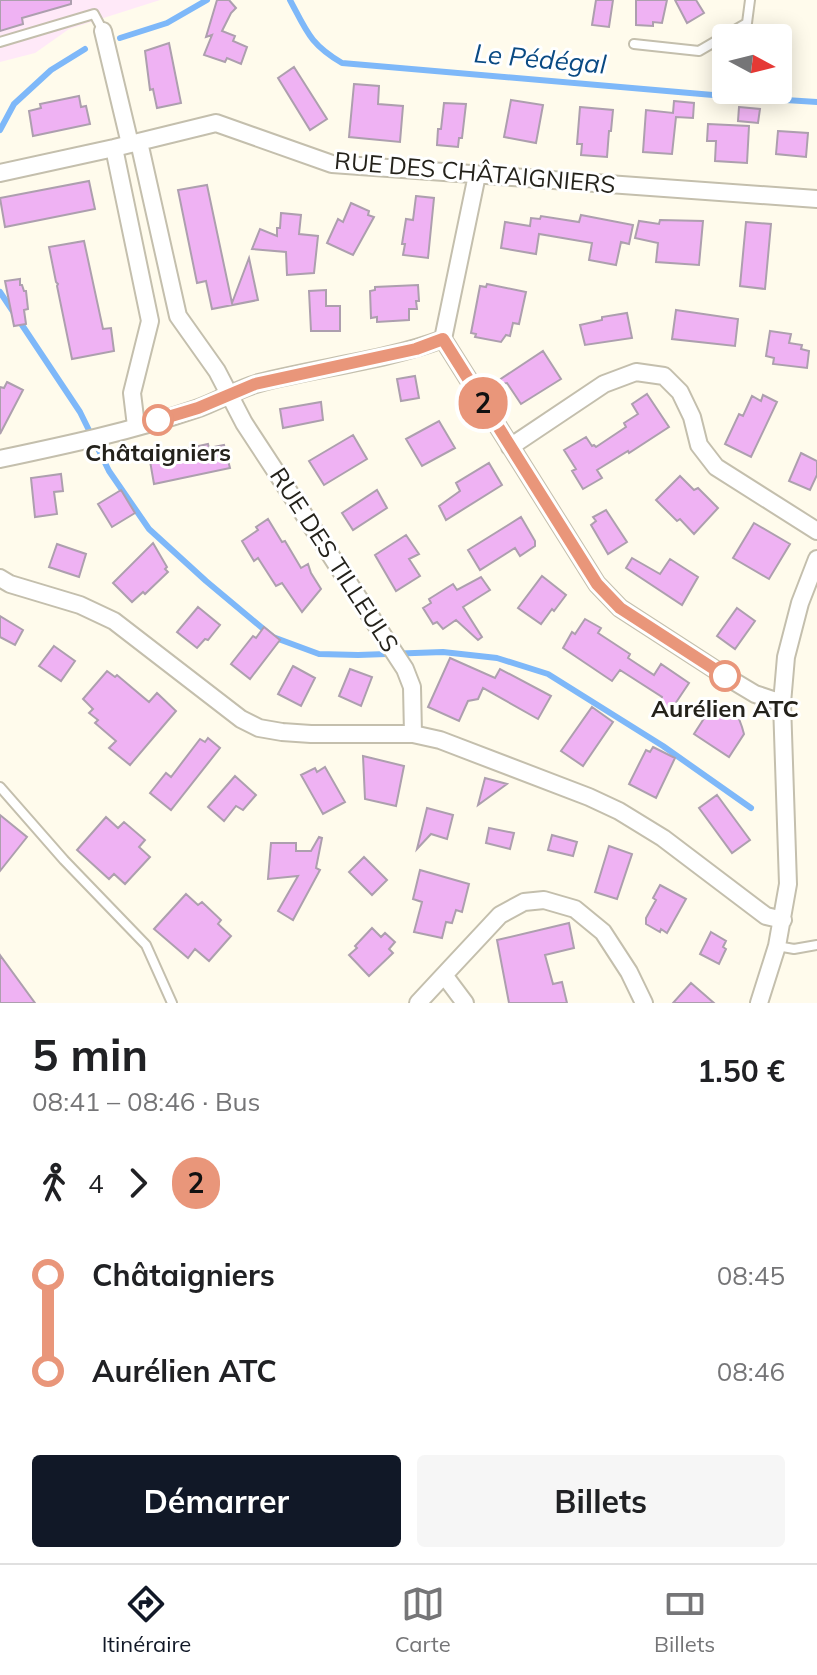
<!DOCTYPE html>
<html lang="fr">
<meta charset="utf-8">
<style>
body{margin:0;font-family:Mulish,sans-serif;background:#f6f6f6;color:#202124;height:100vh;display:flex;flex-direction:column;font-size:30px;white-space:nowrap}
*{box-sizing:border-box;margin:0}
p{font-size:26px;color:#757577}
.icon{flex:none;width:44px;height:44px;fill:none;stroke:currentColor;stroke-width:2;stroke-linecap:round;stroke-linejoin:round}
.map{position:relative;height:1003px;overflow:hidden}
.details{display:flex;flex-direction:column;background:#fff;flex:1}
.details>*{flex:none}
.badge{padding:0 16px;border-radius:26px;font-size:28px;line-height:52px}
.needle{width:52px;rotate:97deg}
.tools{position:absolute;left:712px;top:24px;display:grid;gap:16px}
.tools a{display:grid;place-items:center;width:80px;height:80px;border-radius:8px;background:#fff;box-shadow:0 4px 20px #0003;font-size:40px}
.map>.badge{position:absolute;translate:-50% -50%;box-shadow:0 0 0 4px #fff}
.legs{display:flex;align-items:center;gap:12px;height:88px;padding:0 32px;font-size:26px}
.legs p{margin-inline-start:auto}
.headline{display:flex;align-items:center;justify-content:space-between;height:136px;padding:0 32px}
h1{font-size:44px;font-weight:700;line-height:60px}
.cta{display:flex;gap:16px;margin-top:auto;padding:16px 32px}
.cta a{flex:1;height:92px;border-radius:8px;background:#111827;color:#fff;font-size:32px;font-weight:700;line-height:92px;text-align:center}
.cta a+a{background:#f6f6f6;color:#202124}
ul{padding:0 32px;list-style:none}
li{display:flex;align-items:center;gap:28px;height:96px;font-size:30px}
li i{display:grid;place-items:center;width:12px;height:100%;margin:0 10px;background:currentColor}
li i::after{content:'';width:20px;height:20px;margin:-10px;border:6px solid;border-radius:50%;background:#fff}
li p{margin-inline-start:auto}
li:first-child i{background:linear-gradient(#0000 50%,currentColor 0)}
li:last-child i{background:linear-gradient(currentColor 50%,#0000 0)}
.tab-bar{display:flex;justify-content:space-around;align-items:center;height:112px;border-top:2px solid #e0e0e0;background:#fff;font-size:22px;color:#757577}
.tab-bar a{display:grid;justify-items:center;gap:4px}
.tab-bar .selected{color:#111827}
.map>svg:first-child{display:block}
.education{fill:#ffe9f8}
.lines{fill:none;stroke-linecap:round;stroke-linejoin:round}
.stream{stroke:#7eb8f9;stroke-width:6}
.building{fill:#efb2f3;stroke:#ad9fae;stroke-width:2}
.service-casing{stroke:#c4bfad;stroke-width:12}
.minor-casing{stroke:#c4bfad;stroke-width:20}
.service{stroke:#fff;stroke-width:8}
.minor{stroke:#fff;stroke-width:16}
.line-1-casing{stroke:#fff;stroke-width:18}
.line-1{stroke:#e9967a;stroke-width:12}
.stop-1-dot{fill:#fff;stroke:#e9967a;stroke-width:4}
.labels{text-anchor:middle;stroke-width:6;stroke-linejoin:round;paint-order:stroke}
.street-label{font-size:24px;fill:#24221b;stroke:#fff}
.stop-label{font-size:24px;font-weight:bold;fill:#24221b;stroke:#fff}
.water-label{font-size:26px;font-style:italic;fill:#0a4a83;stroke:#fff}
</style>
<div class="map">
<svg width="817" height="1003" viewBox="0 0 817 1003">
<rect width="100%" height="100%" fill="#fffbec"/>
<path class="education" d="M0,0H160L69,29L35,53L0,62Z"/>
<g class="lines">
<path class="stream" d="M290,0C307,32 310,44 342,63L736,97L817,102
M120,38L167,23L207,0
M0,130L14,104L51,70L85,49
M0,292L80,412L109,471L149,529L206,581L273,637L319,654L358,655L443,652L497,658L548,674L663,746L751,808"/>
</g>
<path class="building" d="M0,0H71V4L22,18L23,24L0,31Z
M217,0H229L236,8L231,13L222,31L235,36L233,41L247,47L241,64L227,58L225,62L204,55L212,35L206,37Z
M596,0H613L609,27L592,25Z
M636,0H667L662,23L653,22V26L636,25Z
M675,0H696L704,13L687,23Z
M169,43L181,103L157,108L153,89L150,90L145,51Z
M294,67L327,119L310,130L278,78Z
M354,84L379,86L378,104L403,106L400,142L349,137Z
M79,96L81,107L86,106L90,124L33,136L29,111L41,108L40,104Z
M511,100L543,105L536,143L504,137Z
M674,101L694,103L693,118L676,117L672,154L643,152L646,110L673,113Z
M444,103L466,104L462,138H459L458,147L437,145L438,129H441Z
M580,107L613,110L611,131H609L607,157L581,155L582,144H577Z
M739,107L760,109L758,123L738,121Z
M708,124L749,126L747,163L715,161L716,141H707Z
M778,131L808,133L806,157L776,154Z
M89,181L95,209L5,227L0,198Z
M207,185L232,303L249,258L258,300L212,309L206,281L197,283L178,190Z
M416,196L434,198L428,258L403,255L405,244H402L406,219L413,220Z
M351,203L369,211L368,215L374,217L353,255L327,243L338,219L343,222Z
M281,213L301,215L299,234L318,236L314,273L287,275L286,252L252,249L260,229L277,236V228H280Z
M581,215L633,225L629,244L621,242L616,265L589,260L592,243L539,234L536,254L501,248L505,222L530,226L531,218L540,219L541,216L579,222Z
M660,220L703,221L699,265L656,262L658,243L635,238L639,221L659,224Z
M746,222L771,224L765,289L740,286Z
M84,241L103,329L111,328L114,351L72,359L57,286L58,284L56,282L49,247Z
M20,279V285H22L24,291H26L28,309L24,310L26,324L14,326L5,281Z
M487,284L526,292L519,324L513,323L510,336L506,335L501,342L475,337L476,334L471,333L480,286L486,287Z
M418,285L419,301H416L417,309H409V320L377,322V317L371,318L370,291L375,290V287Z
M326,290V306H340V331H311L309,291Z
M676,310L738,319L735,346L672,339Z
M627,313L632,338L585,345L580,325L602,320V317Z
M770,331L791,334L789,343L802,345L801,349L809,351L807,368L773,364L774,358L766,356Z
M543,351L561,379L521,404L507,383L490,386Z
M415,376L419,398L401,401L397,379Z
M7,382L23,390L0,434V387L4,388Z
M647,394L669,427L629,453L628,451L597,470L602,478L583,489L572,471L576,469L564,450L586,437L592,446L594,445L596,447L626,427L624,423L638,414L632,404Z
M763,395L777,402L751,457L725,444L739,414L743,416L752,396L761,401Z
M321,402L323,420L283,428L280,409Z
M439,421L455,448L422,466L406,439Z
M353,435L367,459L324,485L309,461Z
M208,444L209,448L224,445L230,468L154,484L150,461L163,458L162,454Z
M801,453L817,461V475L810,490L789,481Z
M489,463L502,485L446,520L439,506L460,491L456,483Z
M61,474L63,491L54,492L57,514L35,517L31,478Z
M680,476L694,490L698,488L718,508L694,534L680,519L677,521L656,500Z
M121,490L135,513L112,527L98,504Z
M377,490L387,508L353,530L342,513Z
M606,510L627,542L608,554L591,525L596,521L593,517Z
M521,517L535,541V546L520,556L515,548L480,570L468,550Z
M268,519L282,542L285,541L301,568L308,564L311,573L321,589L302,612L282,583L276,586L258,558L254,561L242,541L258,530L256,527Z
M754,523L790,544L769,579L733,558Z
M406,535L419,554L409,559L420,576L396,591L375,555Z
M153,543L167,567L165,569L168,572L145,594L143,592L132,602L113,583Z
M57,544L86,554L79,577L49,567Z
M632,558L660,574L670,559L698,577L682,605L626,568Z
M542,576L566,595L554,611L552,609L541,624L518,608Z
M481,577L490,590L463,607L482,637L478,640L456,620L443,629L437,622L433,624L423,608L431,603L429,599L453,584L457,590Z
M198,607L220,625L208,640L205,639L197,648L177,632Z
M737,608L755,621L735,649L717,636Z
M0,616L23,630L15,645L0,637Z
M585,619L601,628L598,633L630,654L628,658L654,675L661,664L689,683L671,710L660,703L662,697L620,670L612,681L563,648L572,632L575,634Z
M264,627L280,640L250,679L231,664L253,636L256,638Z
M54,646L75,661L61,681L39,666Z
M450,658L495,678L500,669L551,696L538,719L483,688L478,699L468,701L459,721L428,707Z
M293,666L315,678L301,706L278,694Z
M350,669L372,677L361,706L339,696Z
M107,671L115,677L117,675L149,702L157,693L176,711L130,765L109,748L116,741L95,723L98,720L89,713L93,709L83,699Z
M714,703L739,719L742,727L744,734L729,757L694,734Z
M592,707L613,722L583,766L561,751Z
M208,738L220,748L171,810L150,793L166,773L171,777L200,739L205,742Z
M653,747L675,758L656,798L629,784L646,750L650,752Z
M363,756L404,766L396,806L365,799Z
M325,767L345,802L323,814L301,775L315,768L317,772Z
M235,776L256,795L243,810L236,806L224,821L208,807Z
M485,778L507,784L478,805Z
M717,795L750,840L732,853L699,808Z
M427,808L453,815L447,839L431,834L417,849Z
M0,815L27,837L0,871Z
M106,817L118,828L124,822L145,840L139,847L150,857L125,884L114,874L109,879L77,850Z
M489,828L514,833L510,849L486,843Z
M552,835L577,842L573,856L548,850Z
M319,837L322,838L316,868L320,870L293,920L278,911L298,876L268,879L271,843H296V851H311Z
M609,846L632,854L617,899L595,892Z
M364,857L387,880L372,895L349,872Z
M420,870L469,884L462,912L456,910L452,923L446,922L442,938L414,932L422,902L413,899Z
M660,885L686,899L667,933L661,929L660,932L646,924V918L656,900L653,898Z
M186,894L198,905L202,902L221,920L218,924L231,936L209,961L195,949L188,958L154,929Z
M569,923L574,948L545,955L553,984L562,982L567,1003H509L497,940Z
M372,928L381,937L385,933L395,942L389,949L393,953L369,976L349,955L357,948L355,946Z
M711,932L726,941L723,947L726,949L719,964L700,954Z
M0,955L35,1003H0Z
M691,983L714,1003H673Z"/>
<g class="lines">
<g class="service-casing">
<path id="service" d="M0,42L94,14L103,31
M634,44L699,51L747,23L750,0
M0,787L64,860L146,945L172,1003
M777,946L794,949L817,945"/>
</g>
<g class="minor-casing">
<path id="minor" d="M103,31L130,144
M139,142L178,316L217,371L244,423L405,669L412,687L413,734
M114,148L150,321L132,393L136,426
M0,173L114,148L216,123L332,164L817,199
M443,339L477,175
M510,447L604,384L636,372L664,376L680,392L692,417L699,445L716,467L817,531
M0,459C66,445 132,431 196,409C217,402 237,389 259,383C320,367 384,361 443,339L597,584L620,608L725,676L755,694L782,703
M0,578L10,584L80,605L114,621L241,719L259,728L282,732L311,734H413L440,740L589,797L619,811L663,838L766,916L783,920
M444,975L500,915L524,902L544,900L575,909L603,932L629,972L644,1003
M418,1003L444,975L465,1003
M759,1003L777,946L788,884L782,703L786,657L800,603L817,559"/>
</g>
<use href="#service" class="service"/>
<use href="#minor" class="minor"/>
</g>
<g class="lines">
<g class="line-1-casing">
<path id="line-1" d="M158,420L198,408L255,384L416,349L443,339L597,584L620,608L725,676"/>
</g>
<use href="#line-1" class="line-1"/>
</g>
<g class="stop-1-dot">
<circle cx="158" cy="420" r="14"/>
<circle cx="725" cy="676" r="14"/>
</g>
<g class="labels">
<g class="street-label">
<text transform="translate(475 173) rotate(5)" y="8">RUE DES CHÂTAIGNIERS</text>
<text transform="translate(334 560) rotate(57)" y="8">RUE DES TILLEULS</text>
</g>
<g class="stop-label">
<text x="158" y="461">Châtaigniers</text>
<text x="725" y="717">Aurélien ATC</text>
</g>
<g class="water-label">
<text transform="translate(540 59) rotate(5)" y="9">Le Pédégal</text>
</g>
</g>
</svg>
<div class="tools">
<a><svg class="needle" viewBox="-14 -14 28 28"><path d="M0-13l5 13h-10z" fill="#e53935"/><path d="M0 13l5-13h-10z" fill="#757577"/></svg></a>
</div>
<b class="badge" style="left:483px;top:403px;background:#e9967a;color:#111">2</b>
</div>
<section class="details">
<div class="headline"><div><h1>5 min</h1><p>08:41 – 08:46 · Bus</p></div><b>1.50 €</b></div>
<div class="legs"><svg class="icon" aria-label="walk" viewBox="0 0 24 24"><circle cx="13" cy="4" r="2"/><path d="M13 8l-2 6 4 7M11 14l-3 7M7 12l3-4h3l4 4"/></svg>4<svg class="icon" aria-label="forward" viewBox="0 0 24 24"><path d="M9 5l7 7-7 7"/></svg><b class="badge" style="background:#e9967a;color:#111">2</b></div>
<ul>
<li><i style="color:#e9967a"></i><b>Châtaigniers</b><p>08:45</p></li>
<li><i style="color:#e9967a"></i><b>Aurélien ATC</b><p>08:46</p></li>
</ul>
<div class="cta"><a>Démarrer</a><a>Billets</a></div>
</section>
<nav class="tab-bar">
<a class="selected"><svg class="icon" aria-label="directions" viewBox="0 0 24 24"><path d="M12 3l9 9-9 9-9-9zM9 14v-3h6M13 9l2 2-2 2"/></svg>Itinéraire</a>
<a><svg class="icon" aria-label="map" viewBox="0 0 24 24"><path d="M3 6l6-2 6 2 6-2v14l-6 2-6-2-6 2zM9 4v14M15 6v14"/></svg>Carte</a>
<a><svg class="icon" aria-label="tickets" viewBox="0 0 24 24"><path d="M3 7h18v10H3zM15 7v10"/></svg>Billets</a>
</nav>
